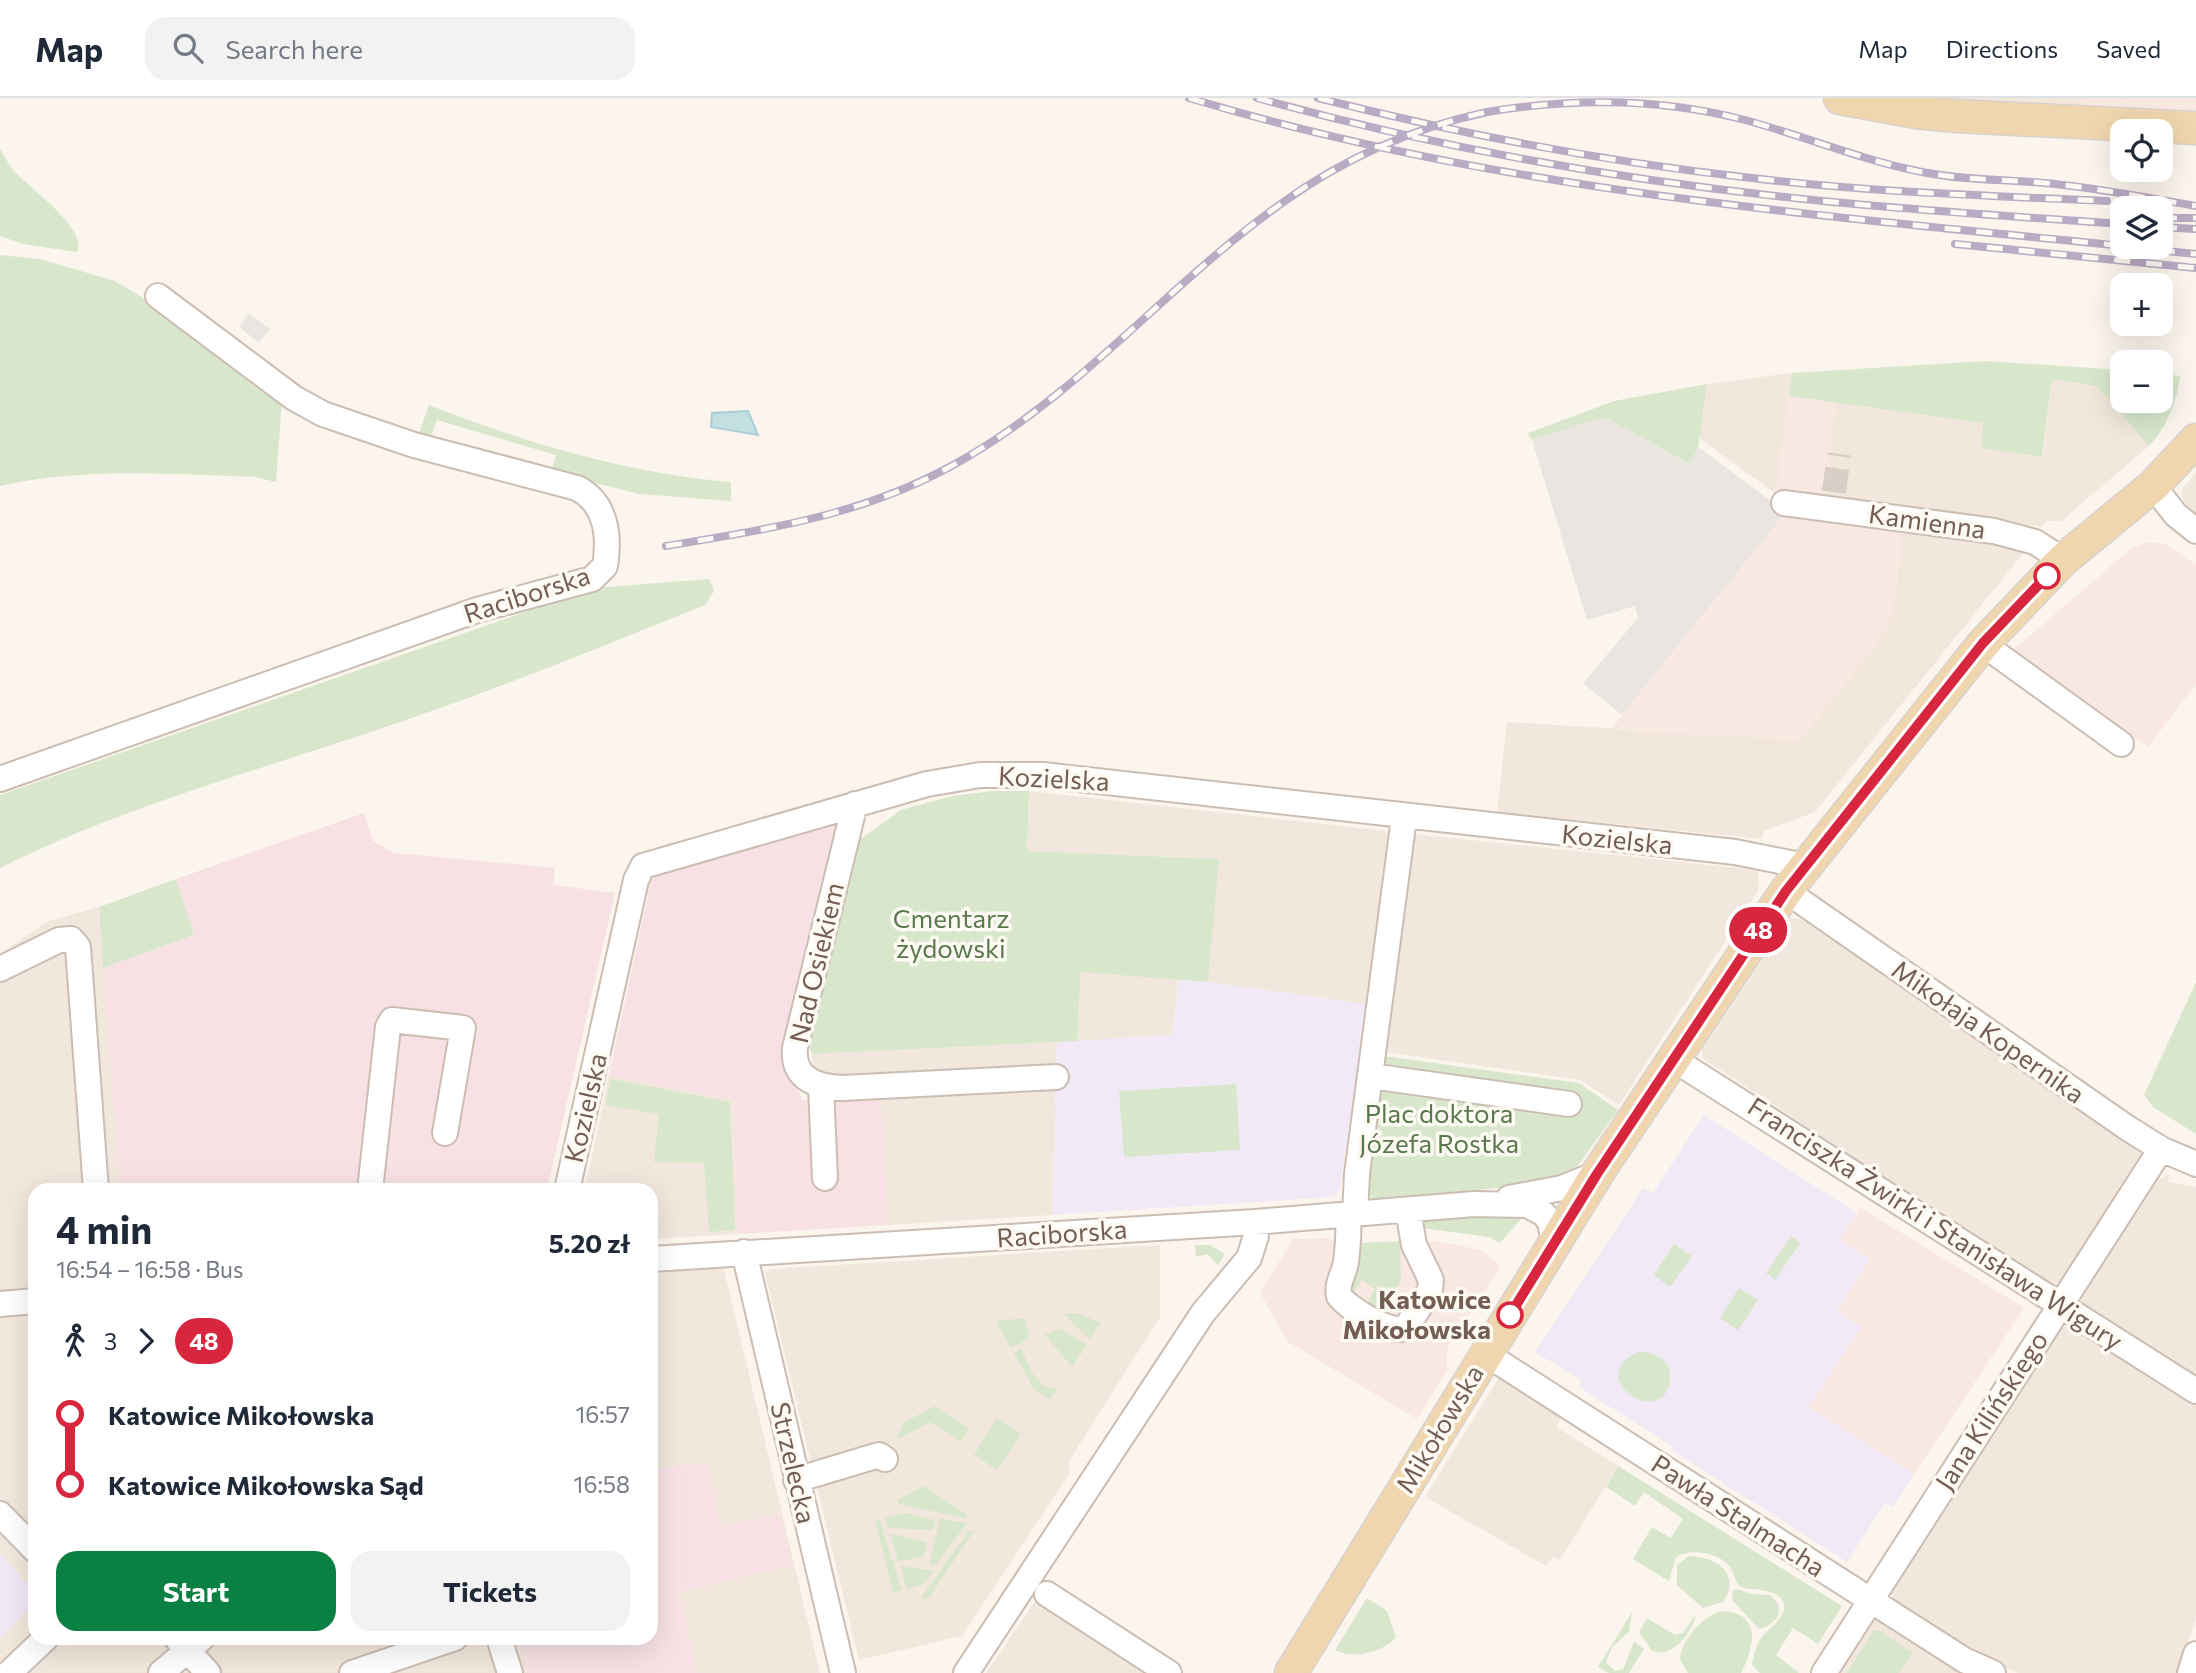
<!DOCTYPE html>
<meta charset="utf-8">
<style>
body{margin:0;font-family:Commissioner,sans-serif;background:#f2f2f3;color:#1f2937;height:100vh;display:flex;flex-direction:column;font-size:26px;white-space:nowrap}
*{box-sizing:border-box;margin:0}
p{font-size:23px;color:#747a83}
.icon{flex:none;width:38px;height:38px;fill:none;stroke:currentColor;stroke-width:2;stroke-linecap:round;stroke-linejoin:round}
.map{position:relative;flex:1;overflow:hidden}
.panel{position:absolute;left:28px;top:1085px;width:630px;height:462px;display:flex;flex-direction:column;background:#fff;border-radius:21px;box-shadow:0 7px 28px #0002}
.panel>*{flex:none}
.badge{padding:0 14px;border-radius:23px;font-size:24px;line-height:46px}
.tools{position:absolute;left:2110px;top:21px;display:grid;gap:14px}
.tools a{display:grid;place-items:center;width:63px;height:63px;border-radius:14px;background:#fff;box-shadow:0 7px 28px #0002;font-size:35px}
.map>.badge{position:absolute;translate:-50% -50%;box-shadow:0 0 0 4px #fff}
.legs{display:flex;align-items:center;gap:10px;height:77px;padding:0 28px;font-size:23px}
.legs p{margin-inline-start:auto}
.head{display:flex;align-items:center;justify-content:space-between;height:119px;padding:0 28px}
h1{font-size:38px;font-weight:700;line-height:52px}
.cta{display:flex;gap:14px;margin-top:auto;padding:14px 28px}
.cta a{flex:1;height:80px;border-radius:21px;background:#0b8043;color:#fff;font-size:28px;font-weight:700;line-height:80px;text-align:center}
.cta a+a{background:#f2f2f3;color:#1f2937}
ul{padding:0 28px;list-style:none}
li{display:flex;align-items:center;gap:24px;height:70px;font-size:26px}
li i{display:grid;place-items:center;width:10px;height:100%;margin:0 9px;background:currentColor}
li i::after{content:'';width:18px;height:18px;margin:-9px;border:5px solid;border-radius:50%;background:#fff}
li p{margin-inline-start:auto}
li:first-child i{background:linear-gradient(#0000 50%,currentColor 0)}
li:last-child i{background:linear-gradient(currentColor 50%,#0000 0)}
header{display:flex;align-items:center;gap:42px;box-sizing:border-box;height:98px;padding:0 35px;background:#fff;border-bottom:2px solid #e0e1e3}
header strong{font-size:33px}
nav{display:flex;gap:38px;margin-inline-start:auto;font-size:24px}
.search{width:490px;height:63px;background:#f2f2f3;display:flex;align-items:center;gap:18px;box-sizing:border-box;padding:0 24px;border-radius:21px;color:#747a83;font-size:26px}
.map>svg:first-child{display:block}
.residential{fill:#f1e7dc}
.commercial{fill:#f9e8e2}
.industrial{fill:#ebe5e1}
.education{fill:#f2e9f7}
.medical{fill:#f7e1e4}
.green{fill:#d8e7cc}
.water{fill:#c3dfe2;stroke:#aaced3;stroke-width:2}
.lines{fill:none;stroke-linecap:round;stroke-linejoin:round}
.minor-tunnel{stroke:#d9cfc6;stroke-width:24;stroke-dasharray:24 12;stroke-linecap:butt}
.minor-casing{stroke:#ccbdb3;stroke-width:28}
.major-casing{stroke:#d8d2cf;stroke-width:35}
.minor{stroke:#fff;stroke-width:24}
.major{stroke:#f0d6ae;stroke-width:32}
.rail-casing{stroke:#b8abc4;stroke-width:8}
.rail{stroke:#fdf9f3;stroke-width:5;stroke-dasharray:16;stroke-linecap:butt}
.line-1-casing{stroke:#fff;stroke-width:16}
.line-1{stroke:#d7263d;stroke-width:10}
.stop-1-dot{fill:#fff;stroke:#d7263d;stroke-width:3.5}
.labels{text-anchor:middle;stroke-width:7;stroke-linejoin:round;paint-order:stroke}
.street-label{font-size:26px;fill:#745d52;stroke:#fdf9f3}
.park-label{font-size:26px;fill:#59784b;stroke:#fdf9f3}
.stop-label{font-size:26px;font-weight:bold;fill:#745d52;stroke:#fdf9f3;text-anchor:end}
</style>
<header>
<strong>Map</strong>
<div class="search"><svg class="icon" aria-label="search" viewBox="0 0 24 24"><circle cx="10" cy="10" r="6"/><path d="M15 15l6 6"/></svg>Search here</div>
<nav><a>Map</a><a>Directions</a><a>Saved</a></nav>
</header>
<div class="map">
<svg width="2196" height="1575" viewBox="0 0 2196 1575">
<rect width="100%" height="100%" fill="#fbf5ed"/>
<path class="residential" d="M1933,0H2083L2082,10Z
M1792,275L1776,396L1699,340L1707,286Z
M2052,281L2097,287L2149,348L2061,423H2047L2041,429L1823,401L1836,304L1984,325L2043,358Z
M2196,374V416L2188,411L2181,397L2183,390Z
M1903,428L2028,449L1815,714L1764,733L1762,741L1497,714L1507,624L1800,642L1895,498Z
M1029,693L1388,733L1366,906L1208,884L1218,761L1027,753Z
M1414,736L1758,772L1759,791L1619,1007L1580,982L1384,954Z
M99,809L121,1092H35V1540H651V1172L723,1167L820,1575H0V856L48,823Z
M1787,820L1800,821L1824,835L2142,1053L2141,1061L2060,1186H2048L1702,960V946L1780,823Z
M1081,874L1179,880L1172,937L1077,943Z
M1057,944L1052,1117L888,1127L880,998L814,1001L812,956Z
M609,977L733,1002L738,1136L651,1141V1092H585Z
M2169,1076L2168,1084L2196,1089V1279L2086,1209L2081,1202V1197L2153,1084Z
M1160,1147V1219L1069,1363V1376L962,1538L859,1562L765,1175L770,1171Z
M2069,1228L2196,1307V1519L2178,1575H2018L1968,1553L1892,1501V1492L2059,1231Z
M1500,1278L1564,1315L1556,1329L1618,1368L1560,1462L1553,1458L1546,1468L1425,1399Z
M1044,1490L1176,1575H986Z
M1874,1522H1882L1969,1575H1837Z"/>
<path class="commercial" d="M2083,0H2196V12L2082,10Z
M1789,298L1836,304L1823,401L1776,396Z
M1786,414L1903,428L1893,512L1888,527L1875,549L1800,642L1612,630Z
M2147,444L2163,445L2196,466V586L2148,649L2012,553L2132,450Z
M1861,1110L2024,1210L1914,1376L1808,1309L1861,1229L1837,1213L1870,1161L1840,1142Z
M1327,1140L1341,1146L1435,1143L1481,1152L1498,1166L1499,1171L1447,1251V1272L1417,1321L1288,1244L1260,1195L1293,1141Z"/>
<path class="industrial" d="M249,215L270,231L259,245L239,229Z
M1605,319L1688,366L1698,349L1786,414L1622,617L1583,585L1638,520L1635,508L1587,522L1532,342Z"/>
<path class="education" d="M1179,880L1366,906L1340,1091L1334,1099L1052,1117L1057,944L1172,937Z
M1704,1017L1857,1115L1840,1142L1870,1161L1837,1213L1861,1229L1809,1309L1914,1376L1893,1409L1885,1405L1847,1464L1671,1352L1673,1349L1579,1289L1582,1283L1535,1254L1643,1090L1653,1095Z
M0,1456L35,1494V1505L0,1540Z"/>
<path class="medical" d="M364,715L373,743L394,755L555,770L553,787L615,795L547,1092H121L103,870L194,837L176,781Z
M842,721L783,960L802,1002L880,997L888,1127L738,1136L733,1002L609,977L651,783L659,776Z
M708,1365L720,1429L780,1416L791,1468L679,1494L697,1575H527L518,1540H651V1370Z"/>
<path class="green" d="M0,51C5,58 9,68 15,74C30,90 88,131 77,154L23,146L0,138Z
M0,157L40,161L115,183L155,207L254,288L282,302L276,384L255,379C170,376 84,369 0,388Z
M1985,263L2123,272V303H2161V276L2180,278C2177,303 2167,329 2149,348L2097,288L2052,281L2042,359L1981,350L1983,325L1789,298L1792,275Z
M1707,286L1698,349L1689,366L1605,319L1532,342L1528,335L1614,303Z
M429,307C526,345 627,375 731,384V403L639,396L551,374L556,357L437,322L431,338L419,335Z
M709,481L714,493L705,507C594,552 483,597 368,635C245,676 116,712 0,770V697L594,490Z
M992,693H1029L1027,753L1219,761L1208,884L1081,874L1077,943L812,956L809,948L855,745L901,712L952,698Z
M176,781L194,837L103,870L99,809Z
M2196,884V1036L2153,1009L2144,997Z
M1384,958L1579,985L1618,1012L1566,1084L1373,1101L1367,1094Z
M611,981L730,1004L735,1132L709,1134L704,1065L654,1064L659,1016L605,1007Z
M1236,986L1240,1052L1124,1059L1119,993Z
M1511,1117L1520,1122L1500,1145L1489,1139L1422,1130V1119Z
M1791,1138L1800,1145L1775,1182L1766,1175Z
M1400,1143L1401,1183L1393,1196L1370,1184L1390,1198L1388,1203L1373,1210L1364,1209L1375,1191L1362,1182L1349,1202L1345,1183L1358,1145Z
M1674,1146L1692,1158L1670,1189L1654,1177Z
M1195,1147H1210L1225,1156L1218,1167L1207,1156L1196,1159Z
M1739,1190L1758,1202L1738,1232L1720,1220Z
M1076,1215L1101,1225L1090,1241L1064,1216Z
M1025,1220L1029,1241L1011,1250L996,1223Z
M1059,1230L1087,1247L1072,1269L1045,1237Z
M1021,1251C1030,1269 1035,1291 1058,1290L1050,1301L1034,1291L1014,1255Z
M1638,1254C1655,1253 1672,1263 1670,1282C1663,1334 1582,1280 1638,1254Z
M935,1308L969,1331L961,1343L930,1324L896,1342L903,1325Z
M997,1320L1021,1336L997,1372L974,1357Z
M1618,1368L1842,1508L1818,1546L1793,1530L1776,1557L1799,1575H1760L1752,1567C1753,1558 1756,1548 1761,1540C1769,1529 1800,1511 1775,1496C1766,1491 1751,1492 1741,1489C1734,1483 1735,1477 1730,1469C1719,1454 1690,1450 1676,1459L1669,1483L1633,1461L1652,1429L1671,1440L1683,1421L1644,1394L1635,1408L1606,1389Z
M924,1388L967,1417L964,1420L899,1406L897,1402Z
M906,1415L935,1422L932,1432L888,1430L885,1420Z
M879,1421L902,1492L893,1494L875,1422Z
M940,1421L967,1425L936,1467L929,1466Z
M969,1433H974L929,1500L923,1502L922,1498Z
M890,1436L927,1444L924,1459L898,1463Z
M1689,1458C1716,1459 1742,1475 1723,1504L1703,1510L1677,1487V1467Z
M900,1468L934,1473L923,1486L907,1491Z
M1738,1491L1751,1496L1771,1497L1779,1508L1778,1519L1768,1528L1759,1531L1732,1502L1733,1493Z
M1367,1500L1387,1513L1396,1540C1382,1554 1353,1562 1335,1552Z
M1723,1513C1763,1516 1754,1550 1741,1575H1688L1680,1561C1682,1540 1704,1517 1723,1513Z
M1632,1514L1629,1534L1612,1549L1606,1564L1615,1573L1623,1571L1634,1543L1644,1551L1629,1575H1609L1598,1569Z
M1696,1516C1693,1534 1672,1561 1652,1553L1639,1534L1647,1520L1675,1537L1683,1535Z
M1879,1532L1912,1555L1899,1575H1847L1873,1533Z"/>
<path class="water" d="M748,313L758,337L711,329L712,315Z"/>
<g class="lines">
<path class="minor-tunnel" d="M1834,394L1839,356"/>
<g class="minor-casing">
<path id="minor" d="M2153,388L2176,417L2196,433
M1784,405L1994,433L2035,444L2063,462
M1983,546L2121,646
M0,681L477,512L592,481L605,468C610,437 606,405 577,390L414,347L323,316L294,300L158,198
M855,706L795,950C792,981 817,989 842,990L1056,979
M1786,793L2126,1029L2161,1051L2196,1066
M0,871L59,842L71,841L78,849L96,1092
M1673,961L2196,1293
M1371,978L1569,1006
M821,989L825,1080
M370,1092L388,929L392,922L463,930L445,1035
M567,1092L636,782L643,768L927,686L980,677H1043L1735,754L1805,768
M1509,1100L1562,1090L1597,1076
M1355,1116L1357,1076L1404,720
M1348,1117C1349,1133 1348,1148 1346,1164C1344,1176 1336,1186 1339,1198C1349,1211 1391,1237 1406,1230L1430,1192L1431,1182L1414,1147L1408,1112
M744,1154L843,1575
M651,1161L1255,1124L1474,1106L1527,1107L1544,1116L1550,1124L1554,1145
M0,1206L35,1203
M1486,1256L1964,1562L1993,1575
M796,1382L879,1357L885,1361
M0,1416L35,1452
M1047,1496L1169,1575
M499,1540L510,1575
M178,1542L208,1575
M9,1575L46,1540
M161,1575L202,1540
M352,1575L455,1540
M966,1575L1203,1215L1249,1160L1256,1138L1255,1124
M1824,1575L2161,1051
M2190,1575L2196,1556"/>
</g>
<g class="major-casing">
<path id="major" d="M1840,0L1916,14L1956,18L2196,30
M1291,1575L1597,1076L1786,793L1983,546L2063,462L2153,388L2196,342"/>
</g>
<use href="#minor" class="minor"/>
<use href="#major" class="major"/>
<g class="rail-casing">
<path id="rail" d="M1189,0C1493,92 1808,116 2123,148
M1257,0C1441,51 1632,84 1823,103C1922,113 2023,119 2123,126
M1318,0C1460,36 1606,64 1752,80C1869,94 1989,98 2107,103
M2161,120H2196
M2161,129L2196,131
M1955,146L2196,170
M2127,149L2196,156
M666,448C775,430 872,416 969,358C1086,289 1172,183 1282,105C1343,61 1413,30 1487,14C1572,0 1661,0 1745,22C1804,38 1861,62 1922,74C1966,83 2010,81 2055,86C2102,91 2149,100 2196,108"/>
</g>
<use href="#rail" class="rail"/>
</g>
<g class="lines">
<g class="line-1-casing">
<path id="line-1" d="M1510,1217L1597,1076L1786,793L1983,545L2047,478"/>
</g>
<use href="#line-1" class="line-1"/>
</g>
<g class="stop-1-dot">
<circle cx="2047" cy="478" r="12"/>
<circle cx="1510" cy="1217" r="12"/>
</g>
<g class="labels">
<g class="street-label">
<text transform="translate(1927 424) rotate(8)" y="9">Kamienna</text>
<text transform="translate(527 497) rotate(-18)" y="9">Raciborska</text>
<text transform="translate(1054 681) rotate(3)" y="9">Kozielska</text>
<text transform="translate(1617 742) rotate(6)" y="9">Kozielska</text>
<text transform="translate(817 865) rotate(-77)" y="9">Nad Osiekiem</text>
<text transform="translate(1988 934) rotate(35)" y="9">Mikołaja Kopernika</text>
<text transform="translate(586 1010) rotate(-77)" y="9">Kozielska</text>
<text transform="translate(1935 1126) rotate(33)" y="9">Franciszka Żwirki i Stanisława Wigury</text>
<text transform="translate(1062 1136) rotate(-4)" y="9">Raciborska</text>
<text transform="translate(1992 1313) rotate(-57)" y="9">Jana Kilińskiego</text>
<text transform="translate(1440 1331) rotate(-59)" y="9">Mikołowska</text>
<text transform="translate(793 1365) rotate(77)" y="9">Strzelecka</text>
<text transform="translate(1738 1418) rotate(33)" y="9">Pawła Stalmacha</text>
</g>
<g class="park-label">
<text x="951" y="830">Cmentarz<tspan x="951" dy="30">żydowski</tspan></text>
<text x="1439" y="1025">Plac doktora<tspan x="1439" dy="30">Józefa Rostka</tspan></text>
</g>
<g class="stop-label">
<text x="1491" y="1211">Katowice<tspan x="1491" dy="30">Mikołowska</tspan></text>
</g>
</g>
</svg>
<div class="tools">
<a><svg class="icon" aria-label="locate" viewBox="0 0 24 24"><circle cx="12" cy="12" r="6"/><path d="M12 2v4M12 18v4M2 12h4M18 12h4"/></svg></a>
<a><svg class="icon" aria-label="layers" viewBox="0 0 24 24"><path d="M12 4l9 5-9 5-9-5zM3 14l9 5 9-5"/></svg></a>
<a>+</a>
<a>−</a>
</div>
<b class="badge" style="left:1758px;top:832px;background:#d7263d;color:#fff">48</b>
<section class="panel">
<div class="head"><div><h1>4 min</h1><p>16:54 – 16:58 · Bus</p></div><b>5.20 zł</b></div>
<div class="legs"><svg class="icon" aria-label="walk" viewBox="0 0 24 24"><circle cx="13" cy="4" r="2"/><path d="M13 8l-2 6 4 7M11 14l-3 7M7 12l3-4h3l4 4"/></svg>3<svg class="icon" aria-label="forward" viewBox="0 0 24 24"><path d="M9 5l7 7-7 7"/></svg><b class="badge" style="background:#d7263d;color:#fff">48</b></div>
<ul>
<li><i style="color:#d7263d"></i><b>Katowice Mikołowska</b><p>16:57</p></li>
<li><i style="color:#d7263d"></i><b>Katowice Mikołowska Sąd</b><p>16:58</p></li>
</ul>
<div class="cta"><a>Start</a><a>Tickets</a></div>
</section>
</div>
